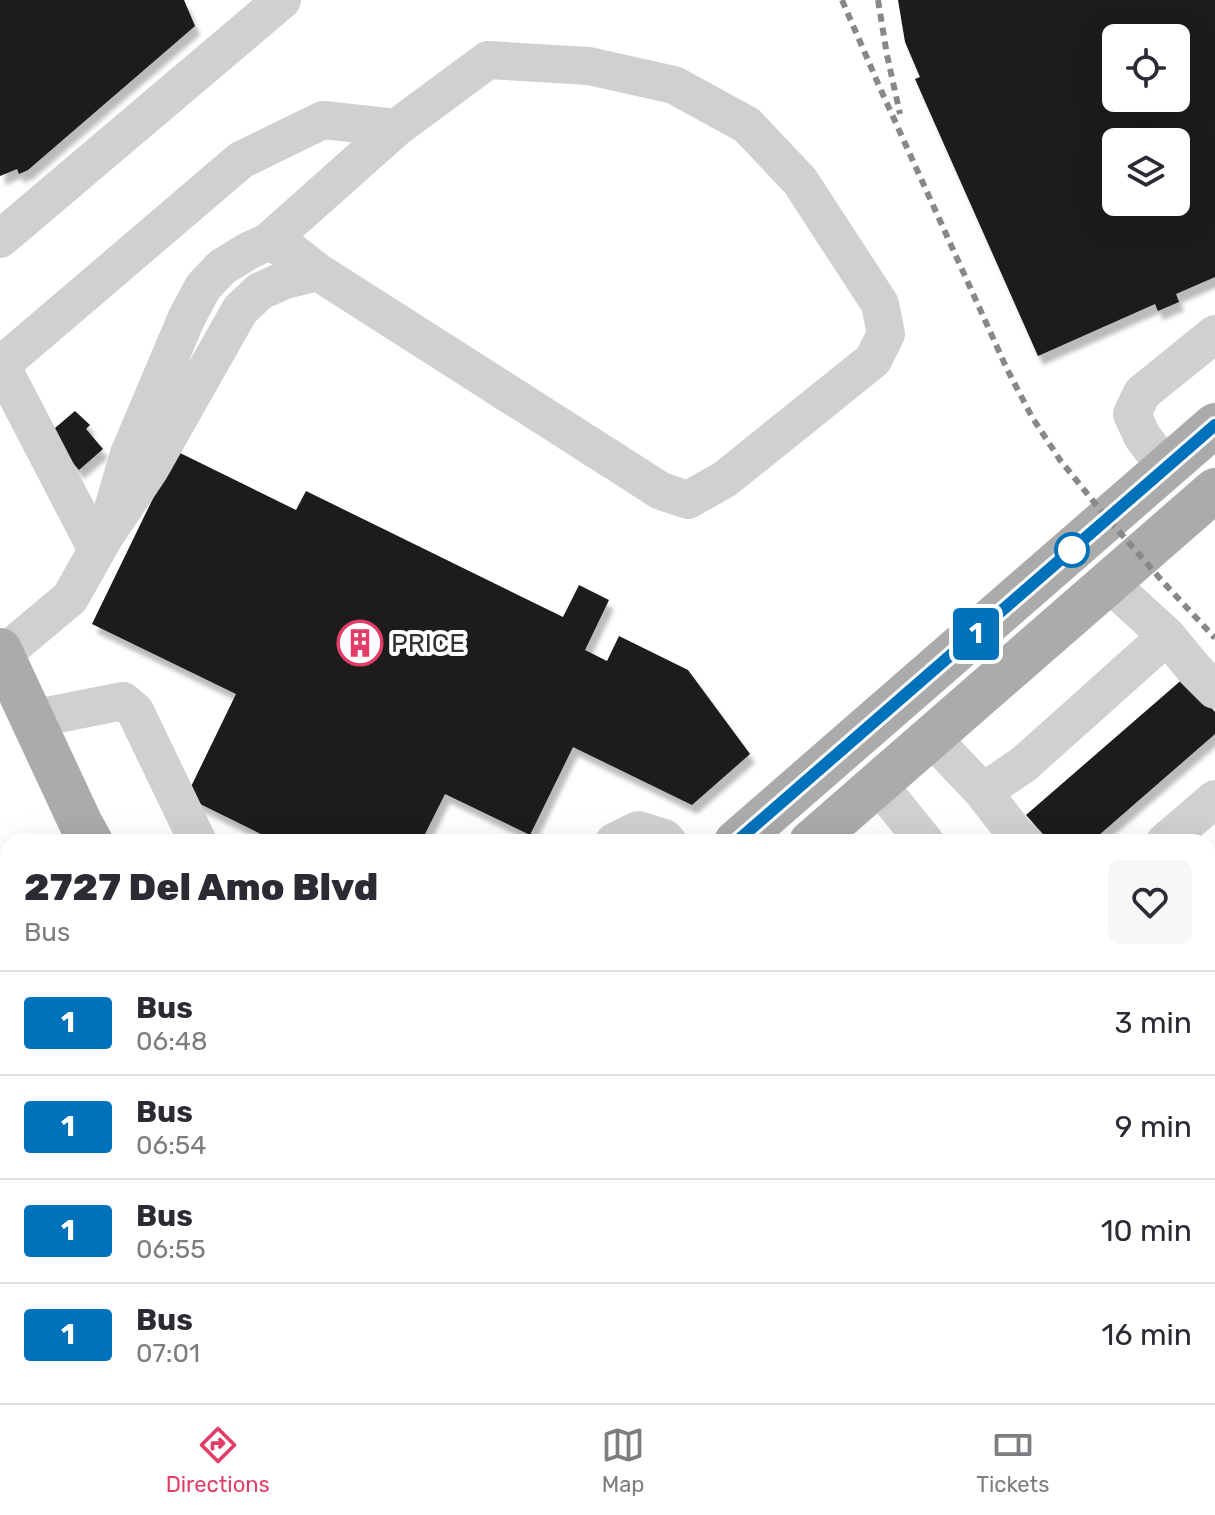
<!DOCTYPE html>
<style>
body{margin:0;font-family:Rubik,sans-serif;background:#f7f7f7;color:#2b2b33;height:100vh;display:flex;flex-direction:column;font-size:30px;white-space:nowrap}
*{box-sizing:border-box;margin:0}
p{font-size:26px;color:#7c7c81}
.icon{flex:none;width:44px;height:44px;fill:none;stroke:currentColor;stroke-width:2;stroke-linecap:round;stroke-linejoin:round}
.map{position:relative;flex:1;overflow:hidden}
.drawer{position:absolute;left:0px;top:834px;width:1216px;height:570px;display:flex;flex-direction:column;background:#fff;border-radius:24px 24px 0 0;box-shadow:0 8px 32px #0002}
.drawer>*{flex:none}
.badge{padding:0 16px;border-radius:6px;font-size:28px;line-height:52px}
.buttons{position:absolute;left:1102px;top:24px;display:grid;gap:16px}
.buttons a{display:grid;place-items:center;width:88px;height:88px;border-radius:12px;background:#fff;box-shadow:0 8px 32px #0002;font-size:40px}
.map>.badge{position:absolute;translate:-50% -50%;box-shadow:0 0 0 4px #fff}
.round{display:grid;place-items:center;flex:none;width:84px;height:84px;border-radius:12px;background:#f7f7f7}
.overview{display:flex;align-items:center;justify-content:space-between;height:136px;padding:0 24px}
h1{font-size:38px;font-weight:800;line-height:60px}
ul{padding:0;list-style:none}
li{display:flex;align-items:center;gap:24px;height:104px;padding:0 24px;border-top:2px solid #e1e1e2}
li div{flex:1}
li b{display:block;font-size:30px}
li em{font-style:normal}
li .badge{min-width:88px;font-weight:700;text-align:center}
.tabs{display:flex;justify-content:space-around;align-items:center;height:112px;border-top:2px solid #e1e1e2;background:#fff;font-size:22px;color:#7c7c81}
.tabs a{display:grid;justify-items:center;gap:4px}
.tabs .active{color:#e23d66}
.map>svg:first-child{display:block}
.building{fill:#1a1a1a;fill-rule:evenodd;filter:url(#shadow)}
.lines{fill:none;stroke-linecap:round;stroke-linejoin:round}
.minor{stroke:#d0d0d0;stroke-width:38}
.major{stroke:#ababab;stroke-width:44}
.rail{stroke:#888;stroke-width:6;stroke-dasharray:8 6;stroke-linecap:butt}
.line-casing{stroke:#fff;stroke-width:18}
.line{stroke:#0072bc;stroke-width:12}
.stop-dot{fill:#fff;stroke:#0072bc;stroke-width:4}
.labels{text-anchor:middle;stroke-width:8;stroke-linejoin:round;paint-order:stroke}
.poi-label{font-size:26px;fill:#333;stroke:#fff;text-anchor:start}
</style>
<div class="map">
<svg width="1215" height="1403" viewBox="0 0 1215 1403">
<defs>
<filter id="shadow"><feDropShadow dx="5" dy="9" stdDeviation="2" flood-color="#0004"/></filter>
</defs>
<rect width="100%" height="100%" fill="#fff"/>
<path class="building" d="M0,0H184L195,26L28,170L19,174L17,169L0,176Z
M898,0H1215V277L1176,294L1179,302L1158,311L1155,304L1038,356L915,79L920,77L905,42ZM1116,38H1176V98H1116ZM1116,142H1176V202H1116Z
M75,411L90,425L86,429L103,449L79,470L48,434Z
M176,451L296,510L306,491L563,617L579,585L609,600L585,650L607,661L619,636L688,670L750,754L692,805L573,747L530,835L445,794L421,842H277L186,797L236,694L92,624Z
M1185,677L1215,712V734L1091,842H1050L1026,815Z
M0,948L8,952V1035L0,1048Z
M1208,1237L1215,1245V1334H1208Z
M8,1343V1396H35L27,1403H0V1350Z
M606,1396H979L985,1403H612Z"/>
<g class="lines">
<path class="minor" d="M0,239L282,0
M268,242L396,128L488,60L589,66L674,85L747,125L800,181L880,304L886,334L873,360L725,479L688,500L661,491L318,272
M268,242L291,251L318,272L285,280L260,291L240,310L150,469L105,536L129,454L187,317L203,287L222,267L250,250Z
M1166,468L1142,436L1132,414L1142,393L1215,334
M97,550L1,365L241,160L323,120L396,128
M1109,583L1167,636L1195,670L1215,690
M2,655L70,598L105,536
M32,719L123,701L135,711L198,842
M931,737L983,792L1022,842
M878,784L925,842
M983,792L1024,764L1167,636
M614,842L638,830L664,838L668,842
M1165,842L1215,799
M0,879L8,894
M1208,1169L1215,1177
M0,1228L8,1215
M0,1322L8,1314"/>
<path class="major" d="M0,650L81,824L91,842
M736,842L1215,425
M811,842L1215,490
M469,1396L475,1403
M91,1403L99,1396
M165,1403L174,1396"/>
<path class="rail" d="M842,0L880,88L1007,369L1032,417L1060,460L1102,512L1164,583L1215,638
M878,0L887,55L900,114"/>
</g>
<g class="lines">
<g class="line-casing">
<path id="line" d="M736,842L1215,425"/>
</g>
<use href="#line" class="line"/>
</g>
<defs>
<g id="building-ring" transform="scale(2.3)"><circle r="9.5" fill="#fff" stroke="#e23d66" stroke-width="1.5"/><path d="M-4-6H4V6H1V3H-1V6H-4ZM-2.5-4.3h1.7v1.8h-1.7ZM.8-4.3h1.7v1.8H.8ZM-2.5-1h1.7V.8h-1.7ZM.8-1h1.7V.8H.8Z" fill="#e23d66"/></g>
</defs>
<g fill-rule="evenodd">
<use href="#building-ring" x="360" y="643"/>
</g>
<circle class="stop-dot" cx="1072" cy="550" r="16"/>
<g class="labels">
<g class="poi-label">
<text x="391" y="652">PRICE</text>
</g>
</g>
</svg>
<div class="buttons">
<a><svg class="icon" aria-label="locate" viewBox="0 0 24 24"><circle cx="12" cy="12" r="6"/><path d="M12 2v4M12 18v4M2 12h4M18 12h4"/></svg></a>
<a><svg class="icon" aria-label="layers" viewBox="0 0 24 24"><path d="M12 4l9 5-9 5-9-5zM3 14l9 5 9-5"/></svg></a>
</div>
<b class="badge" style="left:976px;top:634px;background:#0072bc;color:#fff">1</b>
<section class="drawer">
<div class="overview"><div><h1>2727 Del Amo Blvd</h1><p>Bus</p></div><a class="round"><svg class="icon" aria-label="heart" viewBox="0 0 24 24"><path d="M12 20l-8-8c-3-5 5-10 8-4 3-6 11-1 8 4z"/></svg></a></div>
<ul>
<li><span class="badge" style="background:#0072bc;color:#fff">1</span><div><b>Bus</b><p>06:48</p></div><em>3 min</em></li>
<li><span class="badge" style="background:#0072bc;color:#fff">1</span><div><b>Bus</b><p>06:54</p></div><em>9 min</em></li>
<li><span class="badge" style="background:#0072bc;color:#fff">1</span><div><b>Bus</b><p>06:55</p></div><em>10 min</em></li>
<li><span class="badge" style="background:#0072bc;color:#fff">1</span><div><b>Bus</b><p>07:01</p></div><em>16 min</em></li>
</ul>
</section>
</div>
<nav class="tabs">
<a class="active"><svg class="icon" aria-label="directions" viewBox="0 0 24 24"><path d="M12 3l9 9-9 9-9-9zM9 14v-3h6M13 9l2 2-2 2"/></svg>Directions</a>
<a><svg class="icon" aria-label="map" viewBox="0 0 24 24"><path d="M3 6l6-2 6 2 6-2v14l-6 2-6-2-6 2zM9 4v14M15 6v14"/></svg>Map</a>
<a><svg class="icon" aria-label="tickets" viewBox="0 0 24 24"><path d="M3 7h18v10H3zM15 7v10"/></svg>Tickets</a>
</nav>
